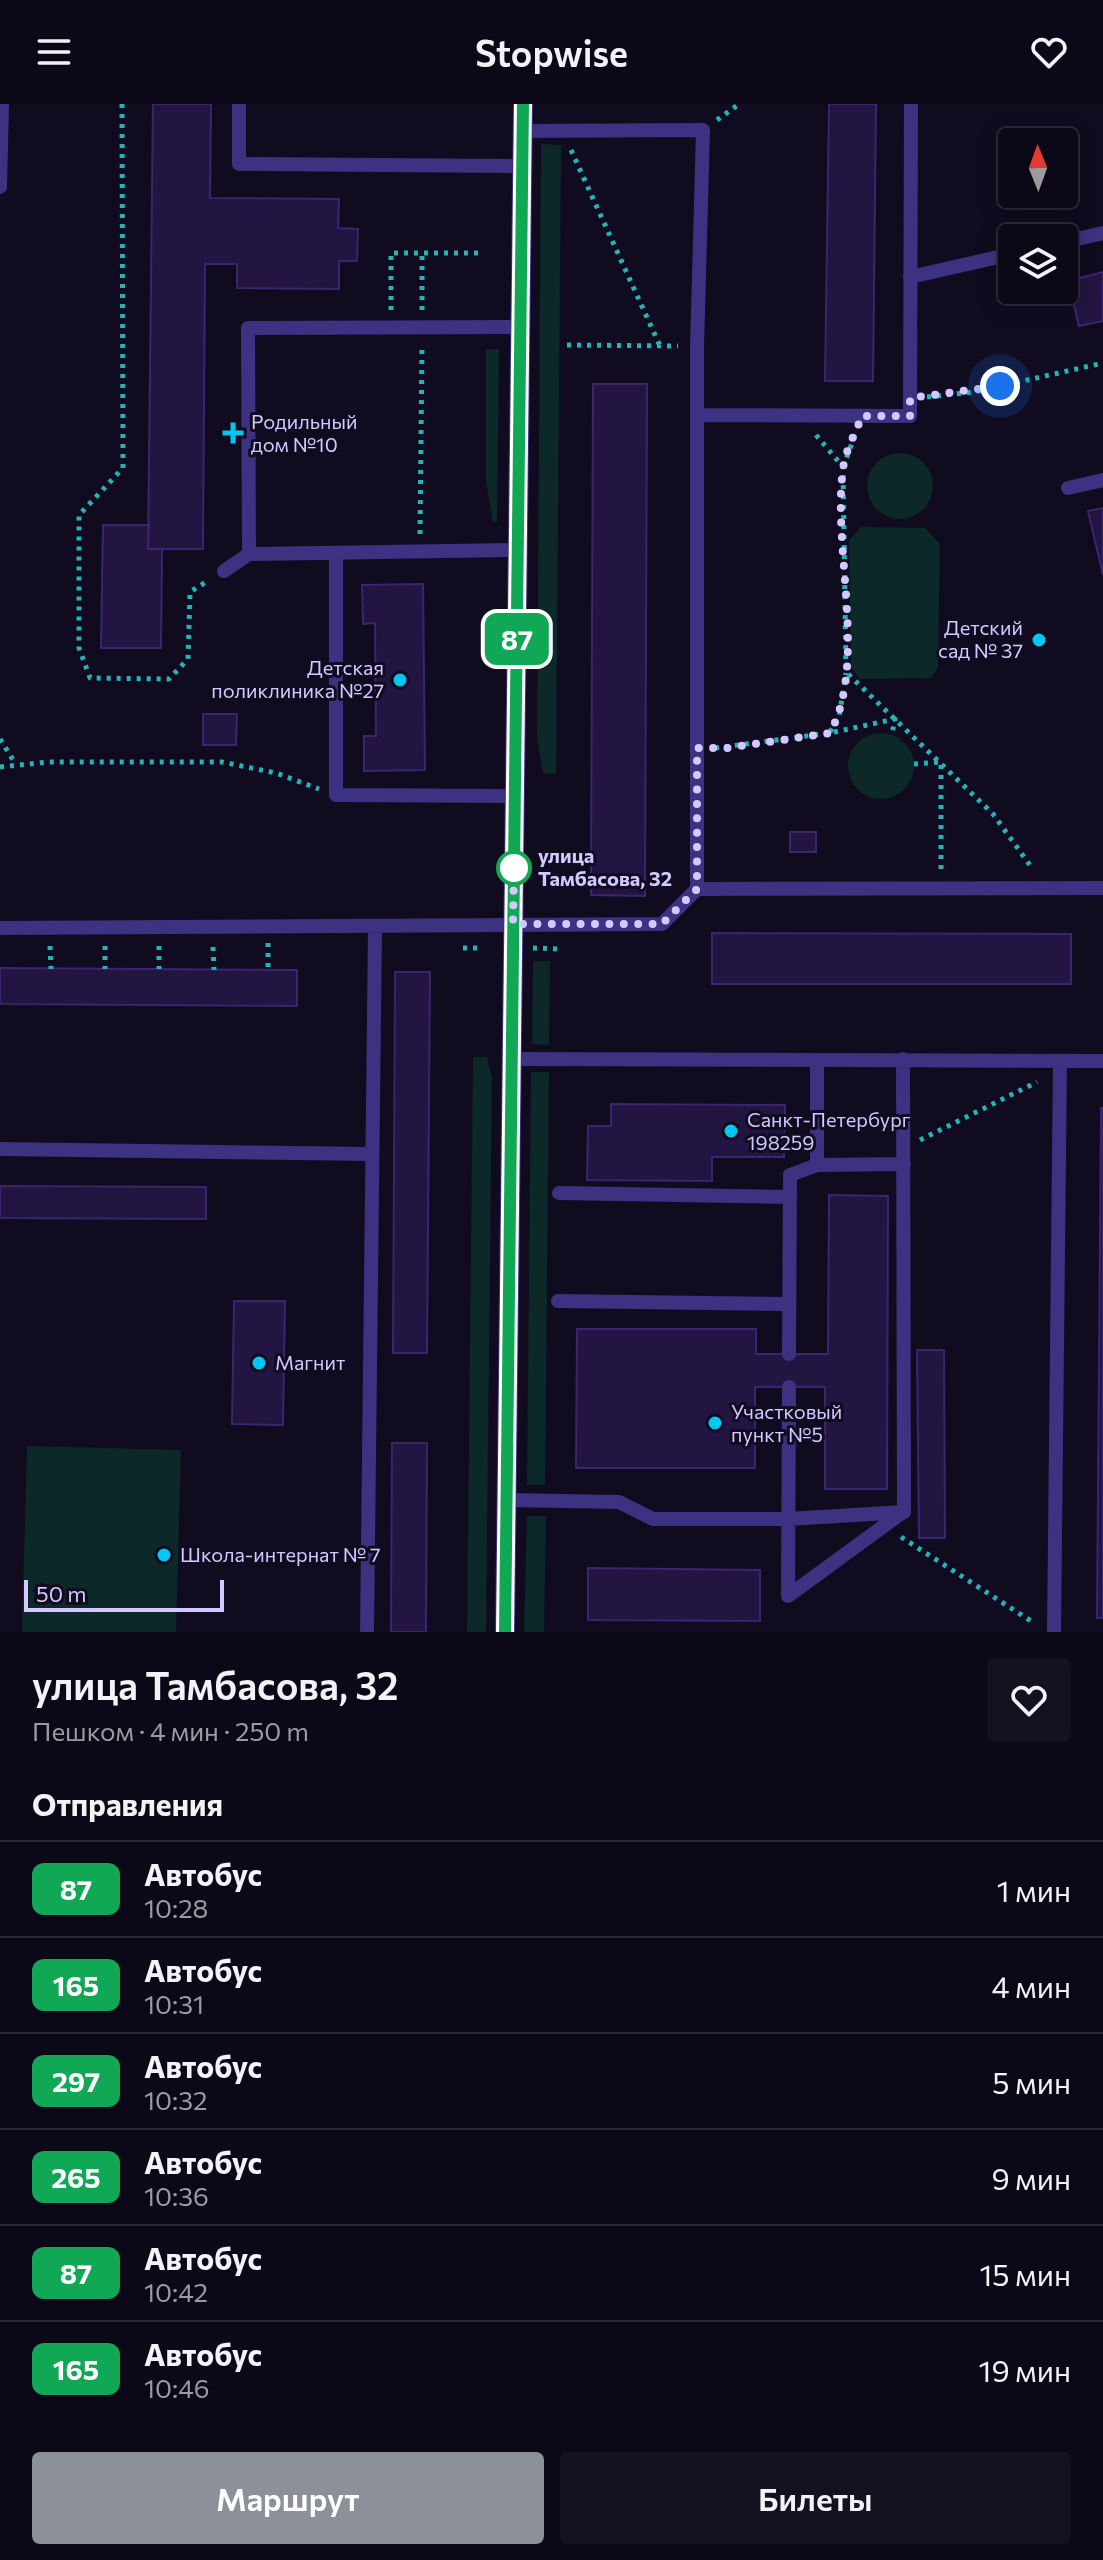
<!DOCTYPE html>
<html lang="ru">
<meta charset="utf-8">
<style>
body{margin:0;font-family:Commissioner,sans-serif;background:#151120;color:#f1f3f6;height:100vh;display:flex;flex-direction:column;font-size:30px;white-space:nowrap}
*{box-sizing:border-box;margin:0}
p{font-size:26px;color:#9a9aa1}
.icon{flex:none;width:44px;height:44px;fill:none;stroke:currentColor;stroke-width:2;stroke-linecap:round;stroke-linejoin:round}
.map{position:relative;height:1528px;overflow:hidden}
.panel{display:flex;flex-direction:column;background:#0c0817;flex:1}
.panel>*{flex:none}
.badge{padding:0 16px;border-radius:12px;font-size:28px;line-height:52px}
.needle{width:52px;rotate:359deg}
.buttons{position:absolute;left:998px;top:24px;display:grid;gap:16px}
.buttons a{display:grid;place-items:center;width:80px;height:80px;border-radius:8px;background:#0c0817;box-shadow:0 4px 20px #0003,0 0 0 2px #2c2936;font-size:40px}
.scale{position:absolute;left:24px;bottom:20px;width:200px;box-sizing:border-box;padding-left:8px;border:4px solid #d3c8ff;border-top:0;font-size:22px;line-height:28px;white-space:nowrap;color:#d3c8ff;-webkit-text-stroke:6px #100b1f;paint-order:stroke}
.you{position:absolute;width:40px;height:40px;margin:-20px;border:6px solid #fff;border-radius:50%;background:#1a73e8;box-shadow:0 0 0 12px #1a73e833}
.map>.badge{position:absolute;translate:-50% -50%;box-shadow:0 0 0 4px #fff}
h2{padding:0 32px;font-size:30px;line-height:72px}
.round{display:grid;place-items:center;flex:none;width:84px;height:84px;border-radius:8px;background:#151120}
.headline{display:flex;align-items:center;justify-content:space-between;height:136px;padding:0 32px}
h1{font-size:38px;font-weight:600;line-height:60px}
.button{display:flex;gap:16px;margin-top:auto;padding:16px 32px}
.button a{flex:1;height:92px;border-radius:8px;background:#8c9099;color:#fff;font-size:32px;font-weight:600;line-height:92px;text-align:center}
.button a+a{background:#151120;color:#f1f3f6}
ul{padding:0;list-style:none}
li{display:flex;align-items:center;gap:24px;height:96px;padding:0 32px;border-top:2px solid #2c2936}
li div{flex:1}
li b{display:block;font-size:30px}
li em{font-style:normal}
li .badge{min-width:88px;font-weight:700;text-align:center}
header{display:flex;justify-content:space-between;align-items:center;height:104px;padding:0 32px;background:#0c0817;font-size:36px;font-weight:600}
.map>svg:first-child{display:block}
.green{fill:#0d2829}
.building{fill:#221541;stroke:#3a266f;stroke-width:2}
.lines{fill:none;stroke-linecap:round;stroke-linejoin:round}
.path{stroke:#24b3b7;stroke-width:5;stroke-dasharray:4 6;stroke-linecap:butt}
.service{stroke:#3c3281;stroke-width:14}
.minor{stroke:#3c3281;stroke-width:20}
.line-casing{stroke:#fff;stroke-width:18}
.line{stroke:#10a855;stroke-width:12}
.walk{stroke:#d3c8ff;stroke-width:8;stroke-dasharray:0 14.4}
.poi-dot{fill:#00c6f3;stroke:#100b1f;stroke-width:3}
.stop-dot{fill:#fff;stroke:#10a855;stroke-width:4}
.labels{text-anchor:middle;stroke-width:6;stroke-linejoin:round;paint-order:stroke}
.poi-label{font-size:20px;fill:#d3c8ff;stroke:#100b1f;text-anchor:start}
.stop-label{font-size:20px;font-weight:bold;fill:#d3c8ff;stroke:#100b1f;text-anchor:start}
</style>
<header><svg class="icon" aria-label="menu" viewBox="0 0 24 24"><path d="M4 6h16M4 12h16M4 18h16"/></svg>Stopwise<svg class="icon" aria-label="heart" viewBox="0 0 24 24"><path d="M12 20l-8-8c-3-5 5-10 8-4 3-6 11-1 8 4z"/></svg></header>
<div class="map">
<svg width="1103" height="1528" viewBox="0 0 1103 1528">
<rect width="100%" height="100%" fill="#100b1f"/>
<path class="green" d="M541,40L561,41L556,670L543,669L537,634Z
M486,245H499L497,418H493L486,378Z
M867 382a33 33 0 1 1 66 0a33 33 0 1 1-66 0Z
M861,423L925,424L940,440L938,563L931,574L860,575L851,563L849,436Z
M848 662a33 33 0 1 1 66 0a33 33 0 1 1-66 0Z
M533,857H550L549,941L532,940Z
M473,953H487L492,974L486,1528H467Z
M531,968H549L545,1381H527Z
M27,1342L181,1346L176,1528H22Z
M527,1412H546L544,1528H524Z"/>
<path class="building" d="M153,0H211L210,94L339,95L338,124L358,125L357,157H339V185L237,184V160H205L203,445H148Z
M829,0H876L873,277H825Z
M1103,168V217L1079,222L1068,177Z
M593,280H647L645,792L591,791Z
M1103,404V471L1088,407Z
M103,421H149L148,445H162L161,544H101Z
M423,480L425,666L364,667V632H376L375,519L363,520L362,481Z
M203,610H237L236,641H203Z
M790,728H816V748H790Z
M712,829L1071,830V880H712Z
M0,864L297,866V902L0,900Z
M395,868H430L427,1249H393Z
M611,1000L785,1001L784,1053H712V1077L587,1076L588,1022H611Z
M1101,1004H1103V1514H1097Z
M0,1082L206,1083V1115L0,1114Z
M829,1091L888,1092L887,1385H825V1283H755V1364H576L577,1225H756V1250H828Z
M234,1197H285L283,1321L232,1320Z
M917,1246H944L945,1434H919Z
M392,1339H427L426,1528H391Z
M588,1464L760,1466V1517L588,1516Z"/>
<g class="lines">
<path class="path" d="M122,0L123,364L79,411V544L90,574L169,575L188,555L190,488L209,476
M717,16L739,0
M571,46L660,242
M391,206V149H480
M422,206V149
M567,241L678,242
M927,293L974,288L1103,259
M816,331L843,363L846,568L993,710L1032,764
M843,363L855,331
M420,430L422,240
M830,628L839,613L846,569
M0,635L15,659
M715,644L830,629L895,615L892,630
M914,660L941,658V768
M0,663L48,658H222L276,669L319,685
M268,839V866
M50,842L51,865
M105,842V865
M159,842V865
M213,843L214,866
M463,844H483
M533,844L560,845
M920,1036L1037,978
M901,1433L1034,1519"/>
<path class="service" d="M239,0V60L522,62
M522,27L703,26L697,243V785
M0,83L2,0
M1064,138L1103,129
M910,173L1012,150
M697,311L910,312L911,0
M1068,384L1103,376
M336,449V691L515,692
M249,450L518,446
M224,467L249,450L248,224L520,223
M0,824L662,820L697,785L1103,784
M512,955L1103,957
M903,955L904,1408
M0,1045L372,1050
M817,1061L904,1060
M559,1089L790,1093
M558,1197L789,1200
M789,1250L790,1071L817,1061V956
M507,1396L619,1398L653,1415H788L904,1408
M788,1492L789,1283
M788,1492L903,1408
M367,1528L375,824
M1054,1528L1060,957"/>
<path class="minor" d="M505,1528L523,0"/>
</g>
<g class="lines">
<g class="line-casing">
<path id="line" d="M505,1528L523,0"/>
</g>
<use href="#line" class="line"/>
<path class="walk" d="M514,764V761L513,820H662L697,785V644H727L830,629C868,558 832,444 843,365C845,347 856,328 862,312H910V294L1000,282"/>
</g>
<g class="poi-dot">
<path d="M229 317h8v8h8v8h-8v8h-8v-8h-8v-8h8z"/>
<circle cx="1039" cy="536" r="8"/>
<circle cx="400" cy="576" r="8"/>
<circle cx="731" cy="1027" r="8"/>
<circle cx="259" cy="1259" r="8"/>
<circle cx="715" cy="1319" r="8"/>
<circle cx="164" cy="1451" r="8"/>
</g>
<circle class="stop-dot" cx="514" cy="764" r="16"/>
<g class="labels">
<g class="poi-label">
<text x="251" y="325">Родильный<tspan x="251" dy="23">дом №10</tspan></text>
<text x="1023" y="531" text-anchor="end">Детский<tspan x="1023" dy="23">сад № 37</tspan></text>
<text x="384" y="571" text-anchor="end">Детская<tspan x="384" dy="23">поликлиника №27</tspan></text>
<text x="747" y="1023">Санкт-Петербург<tspan x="747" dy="23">198259</tspan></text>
<text x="275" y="1266">Магнит</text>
<text x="731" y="1315">Участковый<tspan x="731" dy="23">пункт №5</tspan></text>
<text x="180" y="1458">Школа-интернат № 7</text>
</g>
<g class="stop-label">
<text x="538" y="759">улица<tspan x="538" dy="23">Тамбасова, 32</tspan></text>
</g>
</g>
</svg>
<div class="buttons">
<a><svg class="needle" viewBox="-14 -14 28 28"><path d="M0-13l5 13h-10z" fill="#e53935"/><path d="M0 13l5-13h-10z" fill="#9a9aa1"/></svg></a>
<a><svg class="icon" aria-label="layers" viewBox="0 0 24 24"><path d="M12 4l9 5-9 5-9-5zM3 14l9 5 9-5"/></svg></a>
</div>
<div class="scale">50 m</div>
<div class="you" style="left:1000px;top:282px"></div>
<b class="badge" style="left:517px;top:535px;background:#10a855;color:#fff">87</b>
</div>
<section class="panel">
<div class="headline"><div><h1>улица Тамбасова, 32</h1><p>Пешком · 4 мин · 250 m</p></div><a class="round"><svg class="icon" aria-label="heart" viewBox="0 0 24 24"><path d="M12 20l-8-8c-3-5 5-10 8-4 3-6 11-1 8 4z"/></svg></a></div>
<h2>Отправления</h2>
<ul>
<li><span class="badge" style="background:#10a855;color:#fff">87</span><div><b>Автобус</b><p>10:28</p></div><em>1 мин</em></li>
<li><span class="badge" style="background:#10a855;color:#fff">165</span><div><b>Автобус</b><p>10:31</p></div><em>4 мин</em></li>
<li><span class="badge" style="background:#10a855;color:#fff">297</span><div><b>Автобус</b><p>10:32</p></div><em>5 мин</em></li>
<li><span class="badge" style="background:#10a855;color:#fff">265</span><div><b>Автобус</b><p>10:36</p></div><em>9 мин</em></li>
<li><span class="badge" style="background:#10a855;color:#fff">87</span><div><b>Автобус</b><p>10:42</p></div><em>15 мин</em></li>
<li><span class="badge" style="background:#10a855;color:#fff">165</span><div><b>Автобус</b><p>10:46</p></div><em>19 мин</em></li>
</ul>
<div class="button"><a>Маршрут</a><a>Билеты</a></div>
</section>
